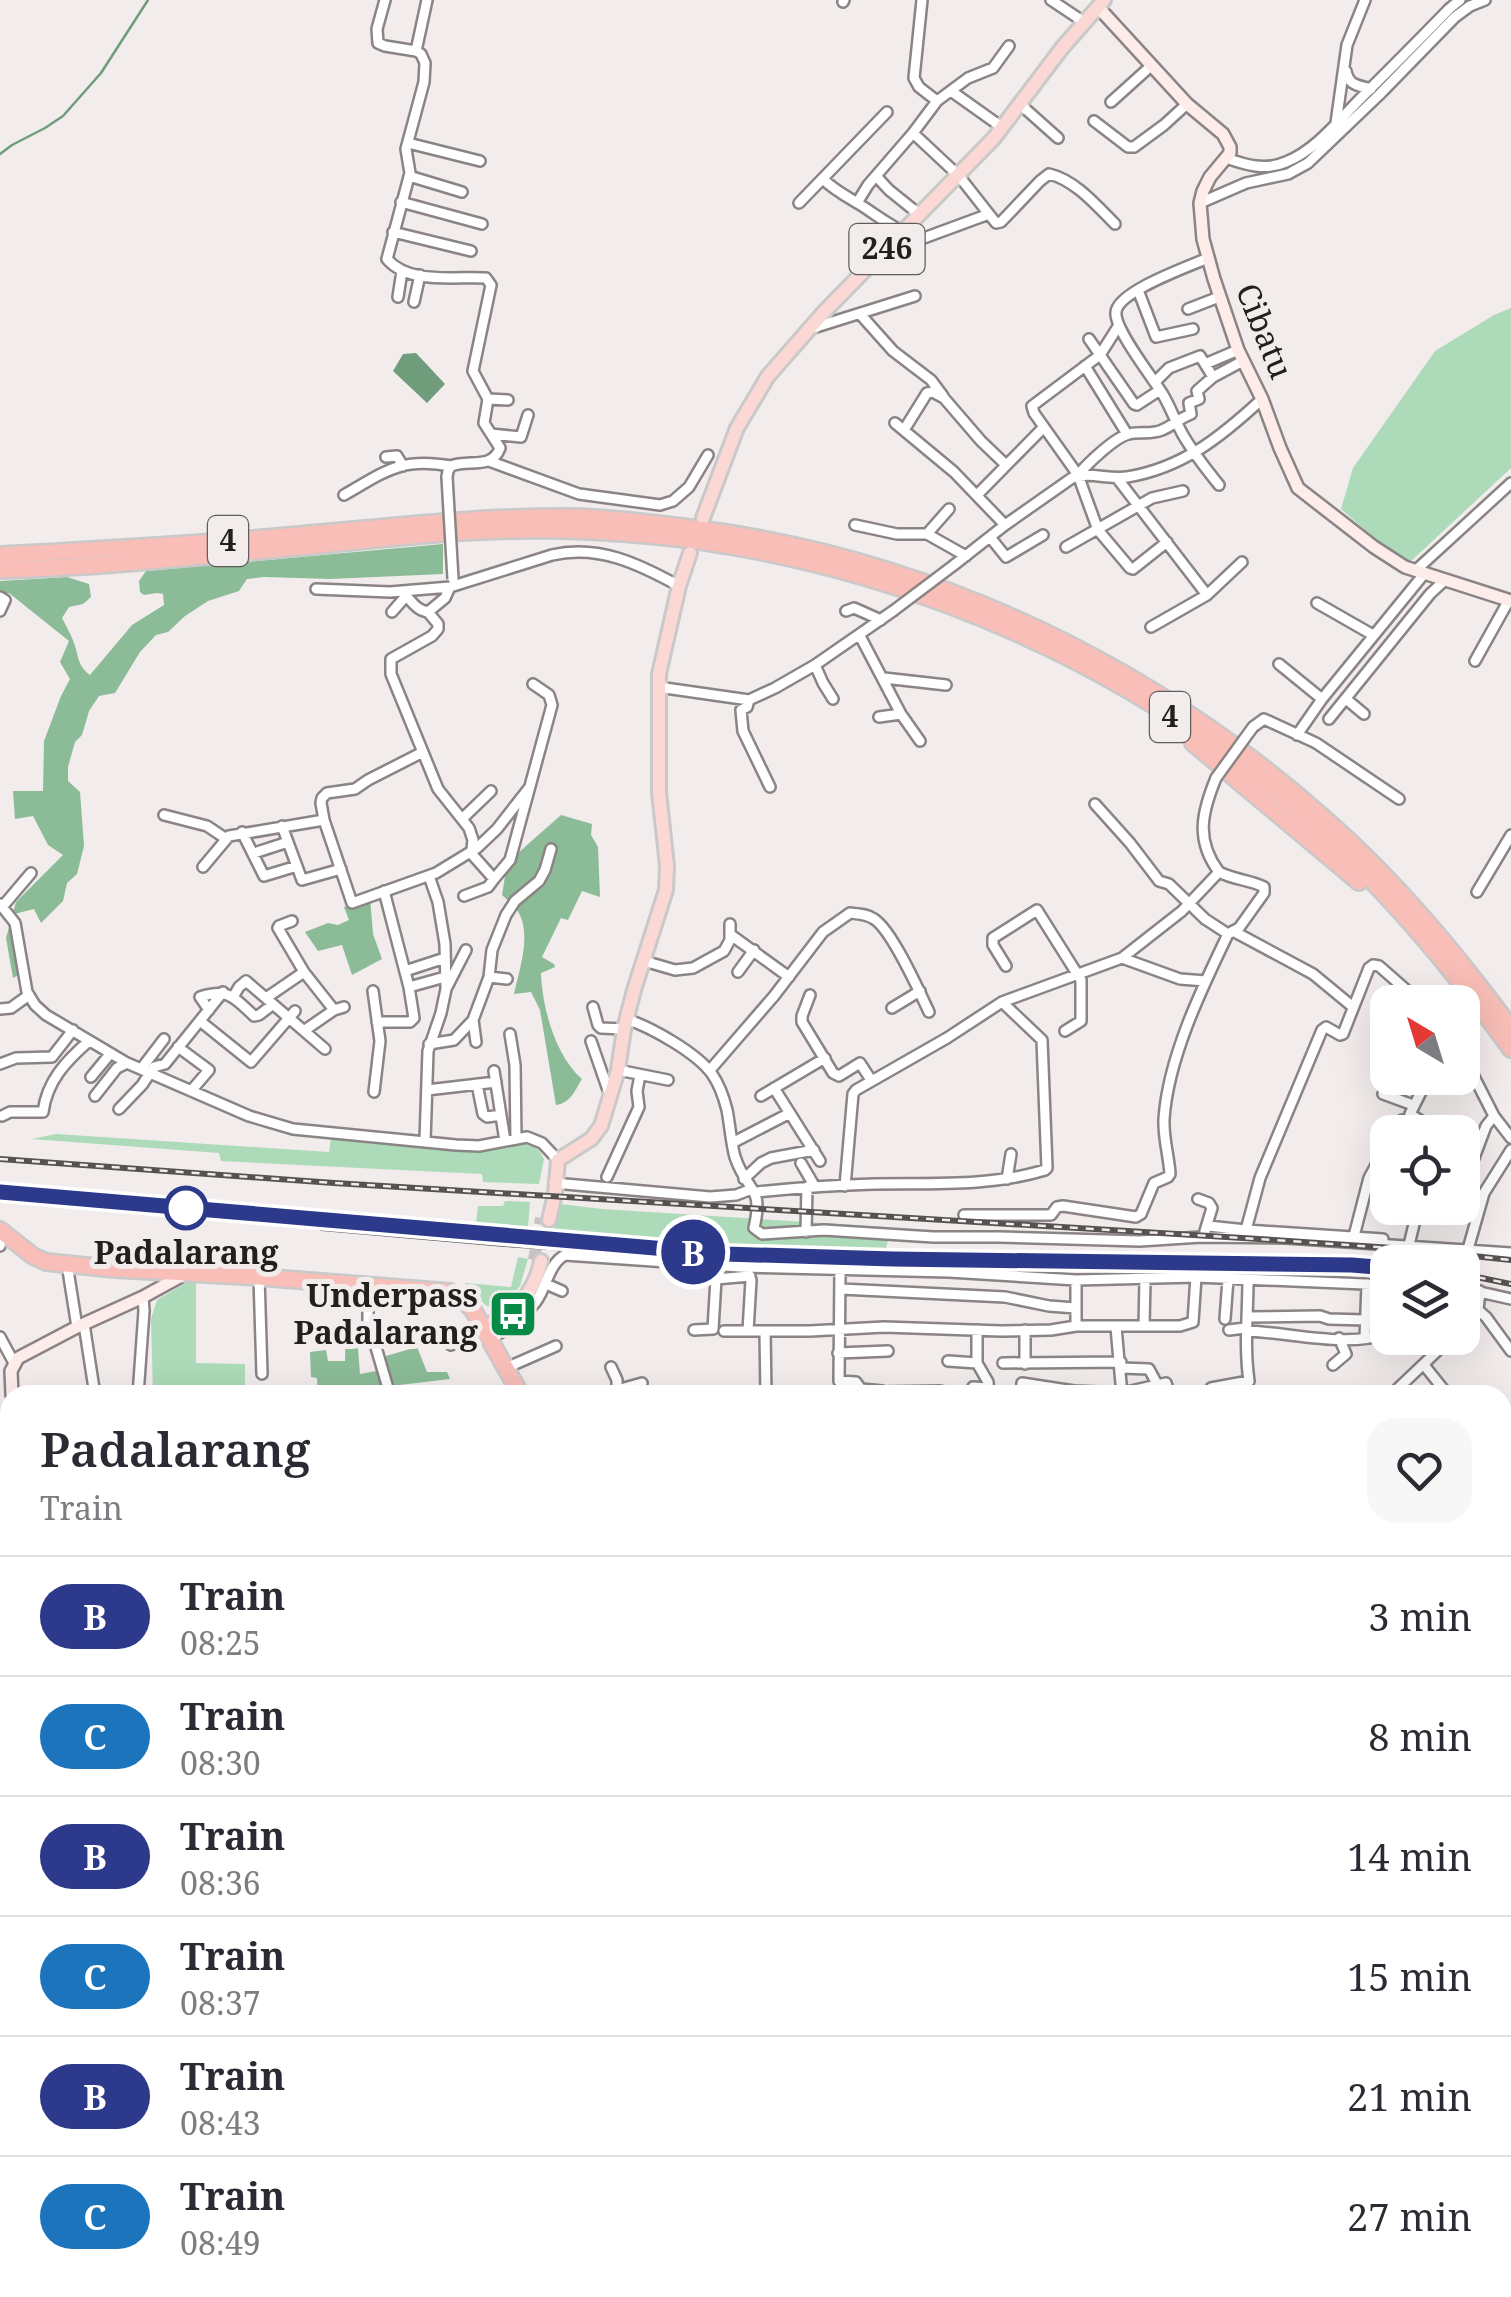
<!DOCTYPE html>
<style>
body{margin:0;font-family:"Noto Serif",serif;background:#f7f7f7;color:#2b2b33;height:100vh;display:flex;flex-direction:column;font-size:38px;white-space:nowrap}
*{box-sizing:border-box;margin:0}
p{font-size:32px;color:#7c7c81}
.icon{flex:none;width:55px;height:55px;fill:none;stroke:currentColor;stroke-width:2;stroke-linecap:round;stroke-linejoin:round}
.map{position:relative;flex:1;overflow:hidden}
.details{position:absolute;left:0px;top:1385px;width:1512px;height:912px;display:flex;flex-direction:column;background:#fff;border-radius:30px 30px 0 0;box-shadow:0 10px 40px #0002}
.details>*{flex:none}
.badge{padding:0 20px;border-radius:32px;font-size:35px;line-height:65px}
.needle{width:65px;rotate:322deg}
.controls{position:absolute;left:1370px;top:985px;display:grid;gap:20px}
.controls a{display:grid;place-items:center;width:110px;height:110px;border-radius:20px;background:#fff;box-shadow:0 10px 40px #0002;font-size:50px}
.map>.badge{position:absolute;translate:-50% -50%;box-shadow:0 0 0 5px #fff}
.round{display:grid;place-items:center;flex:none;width:105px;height:105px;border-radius:30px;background:#f7f7f7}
.overview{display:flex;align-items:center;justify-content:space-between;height:170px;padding:0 40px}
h1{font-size:48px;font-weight:600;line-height:75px}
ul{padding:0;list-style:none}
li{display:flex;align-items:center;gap:30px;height:120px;padding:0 40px;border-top:2px solid #e1e1e2}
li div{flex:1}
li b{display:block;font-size:38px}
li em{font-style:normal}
li .badge{min-width:110px;font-weight:700;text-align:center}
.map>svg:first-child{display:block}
.green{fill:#addab8}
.forest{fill:#8bbb97}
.water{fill:#6f9d7b}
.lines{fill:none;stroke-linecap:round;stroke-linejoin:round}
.stream{stroke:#6f9d7b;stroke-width:2.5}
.river{stroke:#6f9d7b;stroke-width:14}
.primary-tunnel{stroke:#c8c3c3;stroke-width:12;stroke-dasharray:12 6;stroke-linecap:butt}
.street-casing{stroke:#8a8584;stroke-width:14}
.secondary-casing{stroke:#8a8584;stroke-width:16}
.primary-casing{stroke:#cac9c9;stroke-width:18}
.highway-casing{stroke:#cac9c9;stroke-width:20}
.street{stroke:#fff;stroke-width:9}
.secondary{stroke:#fdece9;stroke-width:11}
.primary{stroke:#fbd8d4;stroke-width:12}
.highway{stroke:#f8beb7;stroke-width:15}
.rail-casing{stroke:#555251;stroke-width:6}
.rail{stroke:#f2ecec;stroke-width:2.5;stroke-dasharray:8;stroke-linecap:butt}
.street-bridge-casing{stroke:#8a8584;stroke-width:14;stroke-linecap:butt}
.street-bridge{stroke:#fff;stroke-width:9}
.line-casing{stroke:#fff;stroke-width:22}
.line{stroke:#2d398b;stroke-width:15}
.stop-dot{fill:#fff;stroke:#2d398b;stroke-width:5}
.labels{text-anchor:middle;stroke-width:10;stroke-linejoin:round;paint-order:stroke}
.shield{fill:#f2ecec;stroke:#605d5c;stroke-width:2.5}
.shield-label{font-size:30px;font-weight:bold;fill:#22201f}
.street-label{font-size:32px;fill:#22201f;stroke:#f2ecec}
.stop-label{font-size:32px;font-weight:bold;fill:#22201f;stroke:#f2ecec}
.poi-label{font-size:32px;font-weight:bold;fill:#22201f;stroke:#f2ecec;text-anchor:end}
</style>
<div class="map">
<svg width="1511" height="2297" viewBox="0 0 1511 2297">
<rect width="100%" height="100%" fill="#f2ecec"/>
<path class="green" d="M1511,308V468L1410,562L1388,550L1341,509L1353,468L1435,351L1494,315Z
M56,1134L329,1152L331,1138L485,1150L518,1141L538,1149L544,1159L539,1184L483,1182L482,1174L221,1161L219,1153L32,1139Z
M505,1201L530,1202L528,1227L476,1223L478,1206H503Z
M560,1204L602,1209L885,1227L888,1241L884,1254C774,1253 663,1243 554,1230Z
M518,1257L528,1259L520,1286L507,1302L487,1306L465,1288L466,1283L511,1287Z
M186,1283H196V1363L245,1364V1391L252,1392V1395H153L151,1319L157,1300Z
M0,1625H10V1702L0,1704Z
M10,1711V1809L0,1790V1713Z"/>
<path class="forest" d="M443,544V574L330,579L264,577L247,579L239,591L208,601L185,616L168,632L156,635L140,652L115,693L99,696L89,711L82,735L75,742L68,767V781L80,792L84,846L77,874L67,883L63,901L41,923L34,909L14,914L23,973L13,978L6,938L16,902L63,855L48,845L33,816L15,819L13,791H43L44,741L61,696L70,679L60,662L69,641L9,593H0V581L67,577L89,584L91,597L83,604L69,607L62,618C66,626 71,634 74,643C79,657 77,665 90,675L132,625L164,605L163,594L157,593L144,595L140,592L139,581L146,571Z
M561,815L592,824L591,835L598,847L600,897L582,891L568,920L561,918L542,957L554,964L555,967L541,973C542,1006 555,1056 582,1079C575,1090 571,1103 556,1105L540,1010L531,992L514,994C520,966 534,929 514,906C510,902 506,899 502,895L506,870L518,853Z
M370,897L373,934L382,959L352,975L342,945L318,951L305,932L328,923L338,925L349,920L344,907Z
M346,1324H378V1346L358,1348L360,1374L387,1369L386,1356L417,1347L427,1372H447L450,1379L391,1386L393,1395H318L317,1378L311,1377L310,1352L326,1350L328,1361H345Z"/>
<path class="water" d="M416,353L445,384L427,403L393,371L403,354Z"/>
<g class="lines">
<path class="stream" d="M0,154L12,145L45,128L63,116L101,73L148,0
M0,2141L10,2140
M145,2288L151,2297"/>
<path class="river" d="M1211,2297L1215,2294L1253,2288"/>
<path class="primary-tunnel" d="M534,1260L541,1218"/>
<g class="street-casing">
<path id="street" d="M385,0L377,29L378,43L385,46L416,51L421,54L425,63L424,82L406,149L410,173L387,259C409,285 455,276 486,278L491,285L473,371L488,399L484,423L500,448C492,470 469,459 451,466L448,471L447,477
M922,0L914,78L919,87L937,101
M1051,0L1084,22
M843,2L844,0
M416,51L427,0
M1346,71C1349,86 1358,85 1371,89
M951,91L1003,128
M1111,102L1152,65
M1021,105L1058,138
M1094,121L1128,147H1134L1164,125L1187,104
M1336,123L1347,45L1365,0
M913,133L959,176L996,223L1001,222L1040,181L1049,174C1075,180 1096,205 1115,224
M408,143L480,161
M1226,158C1246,165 1265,171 1286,162C1316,150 1339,120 1362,97C1391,68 1420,39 1449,9L1460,0
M409,176L462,192
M876,176L889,190L920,215
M823,179C834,190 846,196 859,204C875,214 887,224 904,232
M401,202L482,224
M799,203L887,112
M857,203L868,185L913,133L937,101L968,78L993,68L1009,46
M1200,203L1246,183L1288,174L1308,163L1379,95L1455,17L1470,6L1485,0
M393,232L471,251
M895,241L913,242L989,214
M1208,258C1190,266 1118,291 1116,312C1114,329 1152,377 1162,393C1170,406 1175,421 1183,435C1193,452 1206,469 1219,485
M1138,290L1156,337L1193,329
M398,297L402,271
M414,302L420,275
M1188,309L1219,297
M860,314L893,351L931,380L943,396
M1119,325L1100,355L1032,406L1034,413L1078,475L1098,530L1130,568L1133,569L1167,542
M813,328L915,296
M1089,339L1134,404L1137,405L1160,390
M1205,364L1238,350
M1085,366L1127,434
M1155,382L1169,368L1200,356L1213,377
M488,399L508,400
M895,423L954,472L1005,525
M904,430L927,393L933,392L944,398L981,441L1005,464
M491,434L521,437L528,415
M386,457L397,456L403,466
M489,461L579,494L660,505L673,501L689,487L708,455
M1078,475C1087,464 1115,437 1129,434C1140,431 1151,435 1162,430C1172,426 1180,418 1191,414L1189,403L1199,399L1197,391L1213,377L1243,361
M1117,478L1207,595
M978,494L1044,427
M344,495C386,471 401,457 451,466
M855,525L897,534H927L966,556
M927,534L949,509
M990,537L1006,557L1043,535
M1066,547L1152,498L1183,491
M954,565L1005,525L1072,478C1089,471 1109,480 1127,477C1183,468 1222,436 1262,399
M1415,571L1511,483
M316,589L390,592L450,587L552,555C598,544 639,564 679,586
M406,591V596C413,603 418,611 428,612L438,624V629L432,636L391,659V674L438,789L469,828L473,840L472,849
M0,597L5,600L0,611
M1317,603L1373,635
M846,611L854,608L881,620
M392,612L406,596
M428,612L445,598L450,587
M1151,627L1207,595L1242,562
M860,636L901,714L920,741
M1475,661L1509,600
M1279,664L1322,699
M815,665L823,683L833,699
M884,678L946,685
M658,687L749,700L775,688L815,665L893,611
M1346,699L1364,714
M749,700L747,707L741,710L743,731L770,787
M879,717L901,714
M1329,719L1430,594L1445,580
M1253,727L1264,719L1316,743L1399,799
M1297,735L1322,699L1424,574
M423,752L368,780L355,789L327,793L322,798L321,803L324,820L352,903L436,873L477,848L497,829L529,788
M1216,778C1202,812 1195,840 1219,872
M1095,804L1130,843L1159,881L1169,884L1205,919L1228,934
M164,815L207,826L225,838
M463,818L491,791
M282,826L302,880L341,869
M242,832L264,876L297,866
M470,852L494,879L510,860L552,705L549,695L533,684
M254,853L288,842
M203,867L229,836L324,820
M1477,892L1511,835
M464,896L488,887L494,879
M0,904L15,923L27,992L35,1005L46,1015L127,1063L249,1116L293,1129L456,1145L479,1146L527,1137L542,1143L558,1160
M3,906L31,873
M292,921L279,926L278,928L304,972L334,1010
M1233,931L1313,974L1353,1007
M731,935L789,977
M1122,958L1180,979L1206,981
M644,961L675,970L693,968L724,951L730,940V924
M1006,966L993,945V938L1037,910L1081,980V1021L1065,1031
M405,971L445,958
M738,972L754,950
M489,977L507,979
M409,987L445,977
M447,987L466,950
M373,991L380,1041L374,1092
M810,995L802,1016V1022L833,1073L839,1076L860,1063L871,1080
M233,997L239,987L246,981L325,1049
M266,998L304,972
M593,1007L598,1025L601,1028L624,1029
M892,1008L920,991
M0,1009L11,1008L29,995
M209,1010L200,997C228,988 234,997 254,1016L259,1015L272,1005
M626,1019C651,1027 697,1053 712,1074C719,1084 724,1098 727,1110C730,1125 731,1143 735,1157C747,1193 764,1185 754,1228L762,1234L824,1230L933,1237H999L1140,1241L1201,1237L1286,1238L1511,1253
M473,1020L476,1042
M200,1021L251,1062L295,1011
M377,1022H410L414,1018L409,987L384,891
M305,1030L334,1010L344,1007
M510,1034L515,1065L516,1138
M591,1041L608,1090L612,1093
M429,1044L454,1040L473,1020L489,977L492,950L506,915L515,901L539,881L545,870L551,849
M178,1047L209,1070L191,1091
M1462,1053L1494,1116L1511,1138
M0,1064L16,1058L52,1057L73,1030
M141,1069L164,1039
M618,1070L668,1080
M710,1070L774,996L823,932L850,913C859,914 867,914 874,919C892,930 919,991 929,1012
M494,1071L505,1141
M91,1077L110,1054
M1428,1078L1410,1114L1439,1132
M477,1084L483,1114L487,1117L501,1115
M774,1088L820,1161
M427,1090L496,1082
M1383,1094L1413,1105
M95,1096L117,1068L127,1063
M761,1096L825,1058
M119,1109L142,1085L154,1067L165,1064L223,992
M2,1116L10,1112H43C47,1081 66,1061 89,1041
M1394,1132L1402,1120
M425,1141L428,1051L441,1013L446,989L445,944L438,902L429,876
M734,1142L790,1113
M801,1163L815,1187
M607,1177L639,1107L637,1091L640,1075
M744,1179L761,1163L771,1158L814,1150
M1007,1179L1011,1154
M1462,1181L1468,1174L1486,1126L1494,1116
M554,1183L710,1197L736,1195L752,1189
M845,1186L853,1094L856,1090L947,1038L1002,1002L1122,958L1182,911L1219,872
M757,1192C796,1188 835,1185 874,1184C932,1183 989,1187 1045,1170L1047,1168L1042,1040L1002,1002
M1198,1199L1209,1203L1212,1208L1205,1231
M964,1215H1051L1057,1207L1063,1206L1136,1217L1141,1214L1154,1183L1168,1177L1170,1174C1169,1156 1163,1138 1164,1119C1168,1058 1202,988 1228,934L1239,928L1264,893V887C1251,880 1234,880 1219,872
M1208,1226L1246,1230L1260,1178L1322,1030L1326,1027L1340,1035L1343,1034L1369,968L1373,965L1379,966L1420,1002
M1246,1230L1383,1239
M806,1232L807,1187
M1354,1236L1369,1178L1388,1143
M1409,1245L1415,1220L1420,1208
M0,1246L2,1231
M1468,1249L1484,1193L1511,1150
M67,1264L77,1327
M840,1270L839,1381L856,1382L861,1389L882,1391
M747,1272L751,1280L748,1331
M259,1277L262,1374
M1076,1280V1326
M546,1284L562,1291
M368,1287V1320L390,1395
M1462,1288L1511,1299
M841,1289L1005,1297L1049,1306L1076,1308
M1478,1310L1486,1317L1511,1351
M1462,1314L1478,1310L1480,1291
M1248,1317L1320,1316L1329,1319L1365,1320
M1225,1319L1228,1279
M84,1324L95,1395
M1144,1326H1180L1193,1322L1196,1277
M1116,1327L1122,1395
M694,1330L713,1329L716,1279L750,1276
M977,1330V1363L988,1382L989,1395
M1229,1330L1245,1328
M724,1331H810L884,1327L1001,1331L1051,1330L1076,1326H1144L1145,1280
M765,1331L766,1395
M1246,1331C1289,1332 1347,1349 1388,1333
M0,1337L14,1363
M1365,1338L1367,1284
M491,1339C507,1328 523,1318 535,1303C547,1288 548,1264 565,1255L740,1267L949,1272L1076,1280L1196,1277L1388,1285
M451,1345L485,1328
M838,1353L888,1351
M948,1361L977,1363
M1003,1363L1121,1362
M1025,1364V1330
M1333,1365L1346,1354L1339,1338
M1424,1365L1448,1395
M611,1367L617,1380V1395
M506,1368L556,1346
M1121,1368L1149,1369L1157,1384
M1211,1388L1249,1381C1244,1346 1248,1314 1248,1279
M617,1390L642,1383
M879,1392L940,1391L958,1395
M138,1395L144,1311L143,1297
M970,1395L973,1387L988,1388
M1021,1395L1022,1383L1074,1391L1122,1393L1166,1383L1170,1395
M1391,1395L1451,1338
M1502,1498L1511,1513
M1502,1545L1511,1540
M1502,1646L1507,1650L1511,1663
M1502,1702L1511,1699
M0,1709L10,1708
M1502,1775L1511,1764
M1502,1808L1511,1804
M1502,1891L1511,1892
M1502,1986L1511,1982
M1502,2022L1511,2024
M1511,2059L1507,2064L1511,2083
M1502,2110L1511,2104
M1502,2162L1506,2164L1511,2162
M1502,2212L1511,2217
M1502,2239L1511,2234
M0,2242L10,2236
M1502,2274L1509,2297
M316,2288L319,2297
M859,2288L862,2293
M364,2296L399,2288
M819,2297L827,2288"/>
</g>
<g class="secondary-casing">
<path id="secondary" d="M1098,7L1187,104L1223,134L1230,147V153L1210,177L1203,191L1200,203L1203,239L1214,279L1238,350L1262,399L1280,448L1298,488L1374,547L1405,567L1511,601
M12,1395L11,1371L18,1358L77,1327L143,1297L185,1274
M665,2288L666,2297
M688,2288V2297
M771,2297L775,2288"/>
</g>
<g class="primary-casing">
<path id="primary" d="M703,518L737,428L768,376L825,311L994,138L1062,48L1104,0
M549,1220L555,1194L558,1160L591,1139L601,1126L618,1070L624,1029L634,990L666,890L667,866L659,792V674L679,586L690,553
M485,1328C514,1309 534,1297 541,1261"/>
</g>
<g class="highway-casing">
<path id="highway" d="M0,555C96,550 191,545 287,536C382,528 478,516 573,517C615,518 658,524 699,529C933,560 1151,664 1326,820C1396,881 1456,954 1511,1028
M0,570C107,567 214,555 321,545C386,538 451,531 516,530C811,525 1103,633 1322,832C1393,897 1455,972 1511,1049
M1193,743L1359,882
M0,1230L33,1256L46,1262L116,1269L259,1277L450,1292L464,1301L473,1310L521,1395
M1502,1922L1511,1917
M1502,1936L1511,1933
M1502,1949L1511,1945
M0,2157H10
M1177,2288L1189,2297
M798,2297L804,2288"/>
</g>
<use href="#street" class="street"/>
<use href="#secondary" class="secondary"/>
<use href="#primary" class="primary"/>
<use href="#highway" class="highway"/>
<g class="rail-casing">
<path id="rail" d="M0,1159L334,1183L1259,1239L1407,1249L1511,1260
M0,1192L40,1196
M188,1208L244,1213
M322,1228L505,1244L795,1263L1351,1269L1388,1272
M1462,1274L1511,1284"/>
</g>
<use href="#rail" class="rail"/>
<g class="street-bridge-casing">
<path id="street-bridge" d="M447,477L453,579
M893,611L954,565
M1216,778L1253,727"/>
</g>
<use href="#street-bridge" class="street-bridge"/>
</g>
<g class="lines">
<g class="line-casing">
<path id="line" d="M0,1192L725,1254L893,1259L1352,1265L1388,1268"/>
</g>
<use href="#line" class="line"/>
</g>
<defs>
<g id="bus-square" transform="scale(2.5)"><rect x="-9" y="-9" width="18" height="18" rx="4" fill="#078a46" stroke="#f2ecec"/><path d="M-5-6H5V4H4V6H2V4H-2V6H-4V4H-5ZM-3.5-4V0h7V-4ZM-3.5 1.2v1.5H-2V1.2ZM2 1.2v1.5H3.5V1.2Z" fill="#fff"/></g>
</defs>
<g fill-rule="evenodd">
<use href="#bus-square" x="513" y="1314"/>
</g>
<circle class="stop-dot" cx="186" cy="1208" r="20"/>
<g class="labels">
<g class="shield">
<rect x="849.5" y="224" width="75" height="50" rx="8"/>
<rect x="208" y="516" width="40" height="50" rx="8"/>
<rect x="1150" y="692" width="40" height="50" rx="8"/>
</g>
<g class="shield-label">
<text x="887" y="259">246</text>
<text x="228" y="551">4</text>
<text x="1170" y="727">4</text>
</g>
<g class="street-label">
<text transform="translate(1264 331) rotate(68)" y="11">Cibatu</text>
</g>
<g class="stop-label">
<text x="186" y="1264">Padalarang</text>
</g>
<g class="poi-label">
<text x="478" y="1307">Underpass<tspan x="478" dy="37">Padalarang</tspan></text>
</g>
</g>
</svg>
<div class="controls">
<a><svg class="needle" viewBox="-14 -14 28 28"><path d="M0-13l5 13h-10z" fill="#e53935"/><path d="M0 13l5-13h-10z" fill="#7c7c81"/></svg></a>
<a><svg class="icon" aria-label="locate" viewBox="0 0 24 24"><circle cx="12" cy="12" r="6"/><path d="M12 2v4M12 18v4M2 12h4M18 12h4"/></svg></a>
<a><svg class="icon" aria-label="layers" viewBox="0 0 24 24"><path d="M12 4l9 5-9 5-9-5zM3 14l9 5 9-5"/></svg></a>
</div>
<b class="badge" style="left:693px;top:1252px;background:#2d398b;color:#fff">B</b>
<section class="details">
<div class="overview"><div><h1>Padalarang</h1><p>Train</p></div><a class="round"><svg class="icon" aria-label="heart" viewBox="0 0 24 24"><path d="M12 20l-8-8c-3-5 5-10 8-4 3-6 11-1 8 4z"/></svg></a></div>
<ul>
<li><span class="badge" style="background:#2d398b;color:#fff">B</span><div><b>Train</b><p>08:25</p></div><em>3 min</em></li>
<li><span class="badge" style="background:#1c75bc;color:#fff">C</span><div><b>Train</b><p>08:30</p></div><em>8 min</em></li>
<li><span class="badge" style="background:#2d398b;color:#fff">B</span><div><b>Train</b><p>08:36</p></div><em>14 min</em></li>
<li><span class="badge" style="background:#1c75bc;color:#fff">C</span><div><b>Train</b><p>08:37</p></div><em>15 min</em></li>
<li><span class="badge" style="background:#2d398b;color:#fff">B</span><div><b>Train</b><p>08:43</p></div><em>21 min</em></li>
<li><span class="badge" style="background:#1c75bc;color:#fff">C</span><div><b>Train</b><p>08:49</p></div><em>27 min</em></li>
</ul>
</section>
</div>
